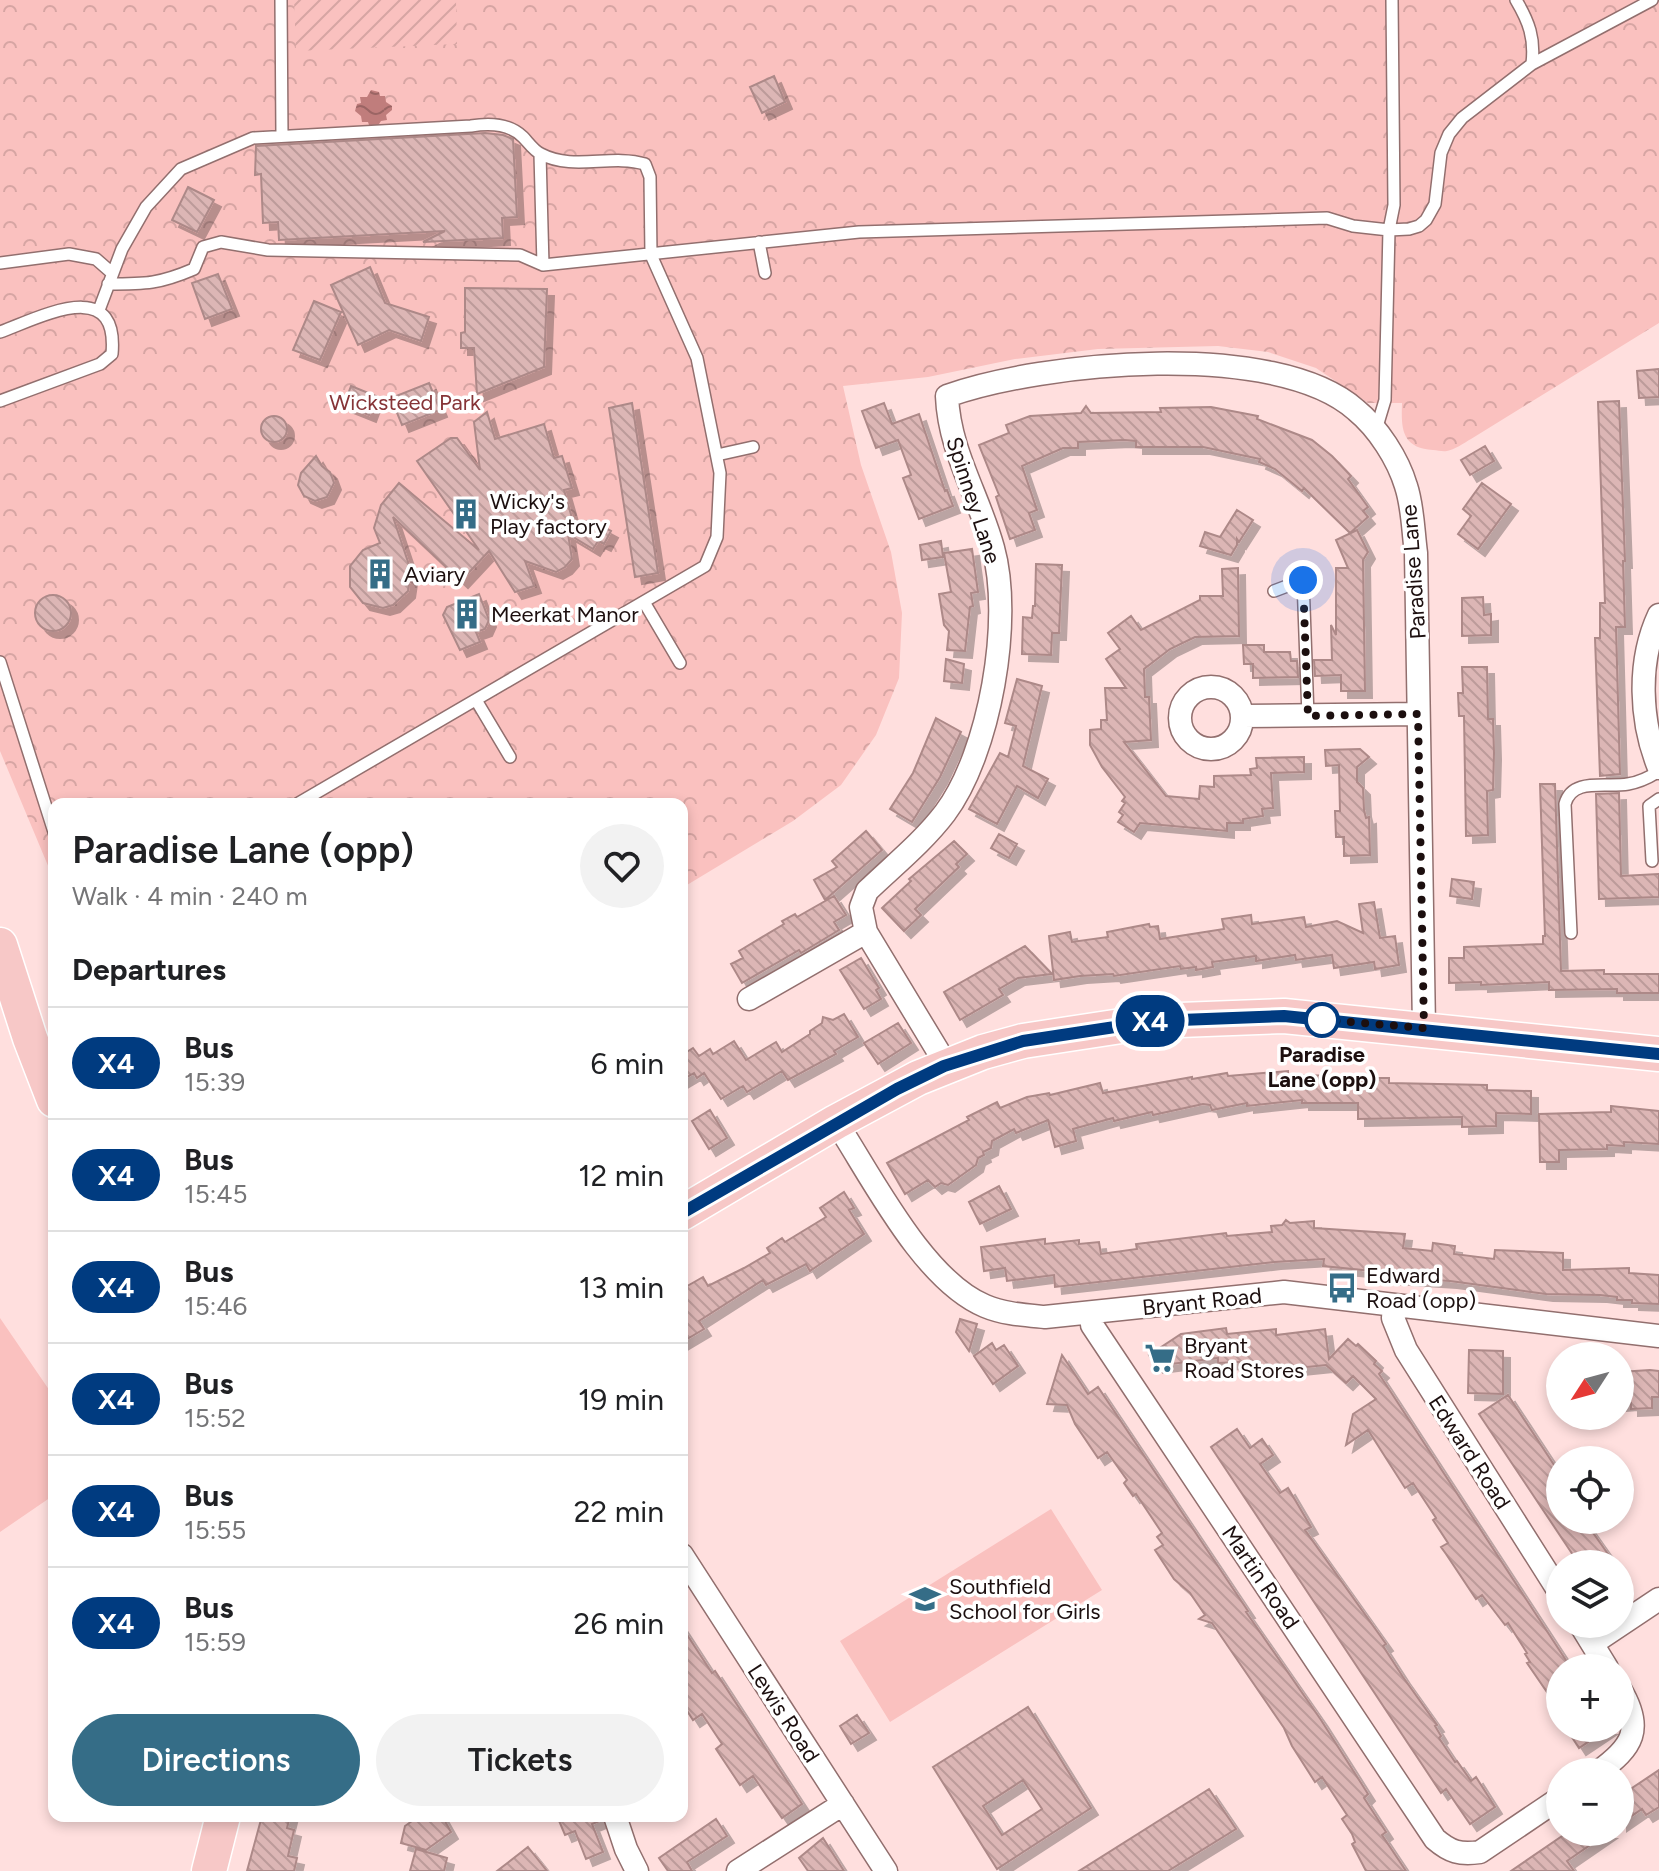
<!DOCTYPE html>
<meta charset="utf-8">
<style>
body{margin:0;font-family:Figtree,sans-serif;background:#f2f2f2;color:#202124;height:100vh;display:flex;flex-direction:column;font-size:30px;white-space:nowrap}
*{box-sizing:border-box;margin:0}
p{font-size:26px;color:#757577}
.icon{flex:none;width:44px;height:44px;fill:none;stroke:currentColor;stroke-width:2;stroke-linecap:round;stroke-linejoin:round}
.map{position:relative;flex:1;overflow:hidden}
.panel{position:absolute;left:48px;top:798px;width:640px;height:1024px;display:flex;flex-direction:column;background:#fff;border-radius:16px;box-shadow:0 4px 12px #0003}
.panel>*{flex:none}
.badge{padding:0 16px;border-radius:26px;font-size:28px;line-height:52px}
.needle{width:52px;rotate:234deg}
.tools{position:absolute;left:1546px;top:1342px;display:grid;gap:16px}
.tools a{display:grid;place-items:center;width:88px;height:88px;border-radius:50%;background:#fff;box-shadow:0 4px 12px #0003;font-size:40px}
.you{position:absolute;width:40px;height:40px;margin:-20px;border:6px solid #fff;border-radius:50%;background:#1a73e8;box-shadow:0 0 0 12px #1a73e833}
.map>.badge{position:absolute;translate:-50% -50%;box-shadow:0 0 0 4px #fff}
h2{padding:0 24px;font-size:30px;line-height:72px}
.round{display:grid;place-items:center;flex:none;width:84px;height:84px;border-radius:42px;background:#f2f2f2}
.headline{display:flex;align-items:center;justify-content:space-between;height:136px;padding:0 24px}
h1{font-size:38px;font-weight:600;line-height:60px}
.cta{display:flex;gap:16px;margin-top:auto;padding:16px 24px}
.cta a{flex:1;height:92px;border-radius:48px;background:#356d87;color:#fff;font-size:32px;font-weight:600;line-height:92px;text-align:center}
.cta a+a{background:#f2f2f2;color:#202124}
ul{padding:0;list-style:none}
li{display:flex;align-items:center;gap:24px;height:112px;padding:0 24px;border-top:2px solid #e0e0e0}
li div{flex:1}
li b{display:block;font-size:30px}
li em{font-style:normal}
li .badge{min-width:88px;font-weight:700;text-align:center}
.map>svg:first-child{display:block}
.park{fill:url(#park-crowns)}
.garden{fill:url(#garden-furrows)}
.pitch{fill:#fac1bf}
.water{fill:url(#water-waves)}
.building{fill:url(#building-back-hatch);stroke:#ad8988;stroke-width:2;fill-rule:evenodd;filter:url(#shadow)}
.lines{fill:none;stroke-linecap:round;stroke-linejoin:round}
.service-casing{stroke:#926f6e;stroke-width:14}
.minor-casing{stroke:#926f6e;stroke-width:25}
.primary-casing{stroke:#fff;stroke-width:37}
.service{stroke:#fff;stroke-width:11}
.minor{stroke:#fff;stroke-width:22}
.primary{stroke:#f7c8c7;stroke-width:34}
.line-casing{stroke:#fff;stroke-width:18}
.line{stroke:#003b80;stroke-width:12}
.walk{stroke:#1c0f0f;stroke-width:8;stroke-dasharray:0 14.4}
.stop-dot{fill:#fff;stroke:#003b80;stroke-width:4}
.labels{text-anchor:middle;stroke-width:7;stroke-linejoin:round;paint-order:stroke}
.park-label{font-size:22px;fill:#863437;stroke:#fff}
.street-label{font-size:22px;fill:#1c0f0f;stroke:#fff}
.poi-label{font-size:22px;fill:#1c0f0f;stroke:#fff;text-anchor:start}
.stop-label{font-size:22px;font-weight:bold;fill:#1c0f0f;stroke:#fff}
</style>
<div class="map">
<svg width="1659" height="1871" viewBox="0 0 1659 1871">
<defs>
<pattern id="park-crowns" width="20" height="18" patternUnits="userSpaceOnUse" patternTransform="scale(2)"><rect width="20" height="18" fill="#fac1bf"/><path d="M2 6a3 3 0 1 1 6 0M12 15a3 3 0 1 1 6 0" fill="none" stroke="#d6a5a3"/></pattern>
<pattern id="garden-furrows" width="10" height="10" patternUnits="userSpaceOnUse" patternTransform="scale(2)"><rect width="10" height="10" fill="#fac1bf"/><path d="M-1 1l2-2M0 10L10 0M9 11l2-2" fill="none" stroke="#d6a5a3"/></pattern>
<pattern id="water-waves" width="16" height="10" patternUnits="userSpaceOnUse" patternTransform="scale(2)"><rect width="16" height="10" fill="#c07d7c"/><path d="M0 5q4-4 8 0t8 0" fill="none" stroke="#9b6564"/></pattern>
<pattern id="building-back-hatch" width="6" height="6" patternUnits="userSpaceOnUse" patternTransform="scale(2)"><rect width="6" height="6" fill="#dcb6b5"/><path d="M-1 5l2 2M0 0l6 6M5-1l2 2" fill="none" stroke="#bc9b9a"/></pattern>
<filter id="shadow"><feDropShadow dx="7" dy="7" stdDeviation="0" flood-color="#0004"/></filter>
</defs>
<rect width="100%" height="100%" fill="#ffdfde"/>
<path class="park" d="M0,0H1659V323L1471,439C1464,443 1454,450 1447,451C1442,452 1438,450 1433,450C1402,448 1401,430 1402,403H1368L1316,368L1268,352L1218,346L1098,349L1015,359L928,377L843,386L861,465L891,552L902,613L899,678L876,735L841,785L793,821L682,888V804H54V880L0,751Z"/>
<path class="garden" d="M294,0H456L457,44L296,51Z"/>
<path class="pitch" d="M0,1318L54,1397V1495L0,1532Z
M1051,1509L1102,1590L890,1722L840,1641Z"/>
<path class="water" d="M371,90L379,92L380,96H385L386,102L392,106V110L386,115L387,120L381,121L377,127L369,125L368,122H362L361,116L355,111L357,104L361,103L360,97H367Z"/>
<path class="building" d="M774,76L785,102L762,113L750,87Z
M485,133L503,135L513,139L517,217L502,218L503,238L423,242L445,231L279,240L278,222L263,223L261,174L255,175L256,146Z
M188,187L214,200L197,232L172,220Z
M370,267L385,303L429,317L421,341L389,330L358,345L331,285Z
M218,274L232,309L205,319L192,283Z
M465,288L547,289L544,367L477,394L474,348H461V333L465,332Z
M314,301L341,312L320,360L293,350Z
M1659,369V397L1639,398L1637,371Z
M429,383L440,410L402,425L391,398Z
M351,386L376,396L369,415L344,405Z
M1619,401L1625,561H1623L1625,627H1616L1620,774L1600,776L1595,638H1600V603H1605L1598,402Z
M632,403L658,573L635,577L609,408Z
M884,403L892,424L919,414L945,491L947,490L953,506L919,519L903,478L911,475L898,440L876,448L862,411Z
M1086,406L1091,413L1161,412L1160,408L1211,407L1258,416L1257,419L1312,440L1332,456L1351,476L1348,479L1368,507L1363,511L1368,517L1350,533L1304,488L1302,491L1275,469L1259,462L1260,459L1203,447H1136V441L1124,440L1078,442V448H1063L1022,466L1037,510L1029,513L1035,530L1010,539L996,497L999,495L979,445L1009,433L1006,425L1030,416L1081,413Z
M487,412L495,439L544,424L554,458L562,456L572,488L564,490L574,525L591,520L611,531L604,544L598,541L593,549L568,534L572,559L565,567L556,572L525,561L534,586L515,592L489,551L461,581L393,517L411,571L408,591L393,605L383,608L363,603L350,587V566L363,550L380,543L374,528L381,505L399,483L479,550L417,461L451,438H457L480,470L474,422Z
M261 429a13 13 0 1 1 26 0a13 13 0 1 1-26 0Z
M1485,446L1494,461L1470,475L1461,460Z
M316,456L322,466L330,472L334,483L327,497L315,501L304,496L298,485L301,473Z
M1482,483L1511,504L1478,549L1458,534L1471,516L1463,509Z
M1237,510L1253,520L1239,542L1237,539V545L1231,555L1200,546L1205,532L1220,537Z
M1357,530L1368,552L1363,560L1365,691H1341V675L1315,676L1314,660H1332L1331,625L1336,635V568H1348L1336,540Z
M941,541L943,557L922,560L920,545Z
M972,549L978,592L971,593L973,606L970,607L965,651L947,650L949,631L944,625L939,594L951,592L944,553Z
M1036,564L1062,565L1059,633H1052L1051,655L1022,654L1023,617L1032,618L1033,606H1035Z
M1238,568L1239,636L1195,637L1170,649L1144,669L1145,697H1149L1151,740L1124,742L1166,796L1199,799L1200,786L1214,787V776L1251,775L1250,769L1257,768L1256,758L1304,757V772L1271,773L1273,808L1262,809L1263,816L1243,819V823H1227V831L1140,823L1134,832L1118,822L1123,815L1119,812L1125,803L1122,801L1125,797L1102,767L1090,745V730L1101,729V720H1107L1105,688H1126L1106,659L1120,649L1108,633L1131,616L1141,630L1200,600V596H1223L1222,569Z
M479,594L489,620L485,629L476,632L480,642L460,650L443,615L447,607Z
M35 613a18 18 0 1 1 36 0a18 18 0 1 1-36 0Z
M1483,597L1484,615L1491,614V635L1462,636V598Z
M1243,645H1264V652H1290L1291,661H1297L1298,677L1253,678V664H1244Z
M946,659L964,664L962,683L944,681Z
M1462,667H1487L1488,719H1493L1494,753L1493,790L1487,791L1488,835L1466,836L1464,716H1459L1458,693H1463Z
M1017,679L1042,686L1023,766L1048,779L1038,798L1017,786L997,824L969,809L1000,753L1008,757L1016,726L1005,723Z
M936,718L961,732L940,777L912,822L890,809L913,773Z
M1360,749L1369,757L1357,767V782L1363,788L1364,810L1366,818L1369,817L1370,855L1344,856V837H1336L1335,811H1340L1339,765L1326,766L1325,750Z
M1540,784H1555L1561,971L1604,970V974H1659V993H1617V989L1549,990V982L1481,985V982L1449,983V958H1464V947L1543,944V936H1545Z
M1619,793L1621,876L1659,874V897L1599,899L1596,794Z
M866,831L882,850L825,900L814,880L837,867L832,861Z
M999,834L1017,844L1009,858L991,848Z
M954,841L967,854L956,864L959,867L915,909L921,915L904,931L882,908L911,881L909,879Z
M1452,879L1474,882L1472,899L1450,896Z
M834,896L846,915L834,922L839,930L801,953L799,950L742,983L731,964L743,958L739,951L784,924L782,921L795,914L797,917Z
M1374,902L1380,938L1395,936L1399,965L1375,969L1374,962L1334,968L1332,955L1296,960L1295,955L1256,961V956L1212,962L1213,967L1196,970V967L1181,969L1180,966L1114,976L1113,974L1080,976L1054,980L1049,936L1070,932L1072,942L1108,937L1107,932L1149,924L1150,927L1158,926L1160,939L1224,929L1222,919L1251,915L1252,924L1304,917L1306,927L1337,921L1363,933L1359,904Z
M1025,946L1052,974L1018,978L999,989L1003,995L960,1020L944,992Z
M861,958L879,988L876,990L881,999L864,1009L840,970Z
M844,1014L858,1037L834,1051L836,1054L788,1080L782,1071L747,1092L743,1086L721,1099L704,1073L697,1078L694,1073L682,1080V1055L693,1048L699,1056L710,1049L713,1054L734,1041L746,1060L776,1042L782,1052L810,1034V1031L822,1023L823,1017L833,1020Z
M898,1023L911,1043L878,1064L864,1043Z
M1288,1071V1075L1352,1076V1078H1389V1083L1487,1085V1090L1531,1091V1114L1496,1113V1126L1462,1127V1117L1358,1119V1103H1302V1100L1247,1106V1103L1212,1110L1210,1105L1203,1104L1153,1115L1152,1112L1114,1121L1113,1118L1073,1129L1076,1141L1055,1147L1048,1120L1016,1133L1014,1129L992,1141L991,1148L983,1152L984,1155L978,1158L976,1165L948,1185L941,1183L935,1187L928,1180L905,1194L887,1163L969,1120L967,1117L997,1102L1000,1108L1027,1097L1049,1093L1050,1095L1100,1083L1103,1093L1192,1077V1079L1227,1073L1228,1076Z
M1611,1106L1659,1111V1144L1624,1142V1146L1607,1145V1149L1559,1150V1162H1540L1539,1114L1611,1112Z
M710,1110L727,1138L709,1149L692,1121Z
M999,1186L1011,1209L980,1224L969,1202Z
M844,1192L854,1208L849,1210L864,1234L810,1271L806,1264L766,1285L763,1280L699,1321L704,1329L682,1342V1289L703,1277L708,1286L744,1268L770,1253L767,1248L782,1238L785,1242L826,1217L820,1208Z
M1286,1220L1290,1223L1314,1221V1228L1405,1234L1403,1248L1432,1251L1433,1243L1455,1246L1454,1254L1494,1259L1495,1250L1563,1253V1270L1629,1268V1273L1659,1275V1304L1632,1303V1300H1617V1297L1600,1295L1546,1294L1450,1281L1372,1276V1271L1323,1266L1324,1259L1274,1262L1055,1287L1054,1275L1007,1281L1005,1268L984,1271L981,1247L1045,1239V1244L1079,1240V1244L1099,1242L1101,1254L1137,1249L1136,1244L1226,1233L1227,1236L1272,1232L1271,1226L1282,1225Z
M960,1319L977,1324L969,1351L956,1332Z
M1226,1328L1227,1334L1276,1329V1335L1325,1329L1329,1359L1348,1339L1356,1346L1358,1344L1376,1361L1374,1364L1382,1371L1379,1374L1571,1668H1560V1711L1527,1663L1530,1662L1525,1654L1527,1653L1508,1623L1505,1625L1482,1595L1476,1599L1446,1554L1441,1547L1448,1543L1433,1520L1436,1518L1413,1483L1405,1488L1368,1430L1346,1445L1353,1414L1376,1399L1353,1376L1346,1383L1326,1365L1288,1369L1287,1365L1259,1368V1361L1218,1363V1358L1156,1366L1149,1355L1181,1334Z
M992,1343L996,1350L1004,1345L1018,1366L993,1384L974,1356Z
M1469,1350L1503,1351V1394L1468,1393Z
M1062,1355L1088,1394L1098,1387L1248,1611L1246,1612L1321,1720L1368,1794L1364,1798L1386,1832L1382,1835L1406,1871H1366L1352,1844L1355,1842L1352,1834L1342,1819L1347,1815L1322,1777L1315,1782L1292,1746L1284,1728L1212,1623L1199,1619L1205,1615L1190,1593L1174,1579L1155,1550L1163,1545L1157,1537L1162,1533L1136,1494L1133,1496L1124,1483L1127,1480L1107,1452L1098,1458L1075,1424L1067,1405L1047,1404Z
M1650,1370L1659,1371V1397H1652V1408L1631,1409V1403L1620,1404V1372Z
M1508,1395L1560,1474V1520H1584L1615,1564H1579L1479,1414Z
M1237,1429L1250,1448L1262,1439L1273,1455L1260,1464L1280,1493L1288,1488L1311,1527L1305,1530L1386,1644L1383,1646L1403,1677L1437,1725L1435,1726L1441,1736L1439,1738L1455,1762L1457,1761L1471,1781L1476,1777L1495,1807L1470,1824L1446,1789L1441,1793L1211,1447Z
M682,1627L712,1673L715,1671L802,1804L782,1818L753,1776L740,1785L716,1749L722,1744L702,1714L693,1720L682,1703Z
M1028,1707L1091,1808L997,1869L933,1767ZM1023,1780L1042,1809L1002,1835L983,1806Z
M857,1715L869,1733L851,1744L840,1726Z
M1566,1728H1609L1579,1748Z
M1659,1770V1807L1646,1815L1642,1809L1620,1824V1796Z
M1209,1789L1236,1829L1168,1871H1079Z
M262,1816H290L287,1828L294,1830L288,1856L297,1858L294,1871H247Z
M419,1816H442L451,1832L426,1850L401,1843L405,1826Z
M557,1816H601L602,1820L592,1824L603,1852L586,1859L575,1831L565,1835Z
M716,1819L727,1836L687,1862L692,1871H668L659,1858Z
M1568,1832H1609L1567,1861L1574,1871H1511Z
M823,1838L835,1857L844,1871H808L799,1858Z
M528,1847L547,1871H497Z
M416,1849L447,1858L444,1871H410Z"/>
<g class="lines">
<g class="service-casing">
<path id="service" d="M281,0L282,136
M1516,0C1529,22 1535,38 1532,64
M540,154L543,265
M759,242L765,273
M0,263L69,254L96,259L112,273
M108,284C146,284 159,284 194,269L203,247L221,242L268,250L520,255L543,265L859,232L1327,218L1353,226L1389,230L1409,229L1419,226L1426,220L1435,204L1441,153L1449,134L1462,118L1532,64L1652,0
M99,310L122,249L146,207L181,169L253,138L471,126C489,123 509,123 523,137C528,142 534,151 541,154C573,171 611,154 645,164L650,177L651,255L697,358L720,473L717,537L705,566L297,804
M0,332C41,317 119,275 112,354L100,364L0,401
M1376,430L1385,400L1389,230L1394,205L1392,0
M717,455L753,447
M1274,591L1303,580L1308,716
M644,602L680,663
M0,662L54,832
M476,700L510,757
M1652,861L1649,806L1659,799
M1571,933L1565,804C1572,777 1606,788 1628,784C1640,782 1650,777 1659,771"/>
</g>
<g class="minor-casing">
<path id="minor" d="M1659,615C1637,662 1640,721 1659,768
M1180 718a31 31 0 1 1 62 0a31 31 0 1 1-62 0Z
M1243,716L1418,714
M749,999L866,932
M944,1066L938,1051L866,932L861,907L867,891C893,866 923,842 945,813C990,753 1013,619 993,548C979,496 949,451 947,396C1042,362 1276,339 1356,410C1378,428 1398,459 1406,486C1413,507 1413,531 1416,553L1424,1028
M836,1122C872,1177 923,1280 985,1306C1004,1314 1024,1315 1045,1317L1284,1292L1659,1336
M1394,1306L1393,1318L1406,1350L1560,1593
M1092,1313V1325L1435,1839C1450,1852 1460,1855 1480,1852L1560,1798
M682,1555L886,1871
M1580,1624L1607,1668
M1593,1643L1659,1599
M1598,1772C1633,1747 1644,1729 1620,1689
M615,1816L626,1849L637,1871
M738,1871L843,1804"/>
</g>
<g class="primary-casing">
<path id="primary" d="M0,945L30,1038L54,1100
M682,1213L836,1122L918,1078L983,1052L1023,1041L1154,1021L1284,1016L1659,1054
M209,1871L223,1816"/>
</g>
<use href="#service" class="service"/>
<use href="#minor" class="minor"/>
<use href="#primary" class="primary"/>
</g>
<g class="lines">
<g class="line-casing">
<path id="line" d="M682,1213L897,1089L944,1066L1023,1041L1154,1021L1284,1016L1659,1054"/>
</g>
<use href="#line" class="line"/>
<path class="walk" d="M1303,580L1308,716L1418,714L1424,1028L1312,1019L1322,1020"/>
</g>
<defs>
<g id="building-bare" transform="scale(2.4)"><path d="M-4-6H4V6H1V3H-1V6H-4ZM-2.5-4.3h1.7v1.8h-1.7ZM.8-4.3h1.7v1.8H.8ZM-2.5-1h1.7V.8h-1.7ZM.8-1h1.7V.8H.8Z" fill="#356d87" stroke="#fff" stroke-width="2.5" paint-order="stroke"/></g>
<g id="bus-bare" transform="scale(2.4)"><path d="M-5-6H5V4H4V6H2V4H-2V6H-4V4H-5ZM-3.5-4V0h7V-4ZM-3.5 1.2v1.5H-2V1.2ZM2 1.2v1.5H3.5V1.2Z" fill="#356d87" stroke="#fff" stroke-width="2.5" paint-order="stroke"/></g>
<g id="supermarket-bare" transform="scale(2.4)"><path d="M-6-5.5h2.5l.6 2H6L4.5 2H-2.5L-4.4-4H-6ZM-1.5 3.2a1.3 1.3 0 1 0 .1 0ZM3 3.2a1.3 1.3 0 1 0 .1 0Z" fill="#356d87" stroke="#fff" stroke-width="2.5" paint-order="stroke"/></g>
<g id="school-bare" transform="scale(2.4)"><path d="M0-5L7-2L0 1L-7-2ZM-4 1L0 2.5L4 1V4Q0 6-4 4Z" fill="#356d87" stroke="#fff" stroke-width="2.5" paint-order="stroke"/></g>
</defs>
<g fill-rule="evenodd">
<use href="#building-bare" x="466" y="514"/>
<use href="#building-bare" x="380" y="574"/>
<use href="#building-bare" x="467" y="614"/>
<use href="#bus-bare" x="1342" y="1288"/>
<use href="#supermarket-bare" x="1160" y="1358"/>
<use href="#school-bare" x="925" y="1599"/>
</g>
<circle class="stop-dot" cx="1322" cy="1020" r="16"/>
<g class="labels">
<g class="park-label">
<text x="405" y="410">Wicksteed Park</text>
</g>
<g class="street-label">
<text transform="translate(974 500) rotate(72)" y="8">Spinney Lane</text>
<text transform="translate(1413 572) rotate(-94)" y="8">Paradise Lane</text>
<text transform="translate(1202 1301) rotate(-6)" y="8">Bryant Road</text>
<text transform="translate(1470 1452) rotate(57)" y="8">Edward Road</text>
<text transform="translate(1261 1577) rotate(56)" y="8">Martin Road</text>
<text transform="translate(784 1713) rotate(57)" y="8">Lewis Road</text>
</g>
<g class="poi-label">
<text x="490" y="509">Wicky's<tspan x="490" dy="25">Play factory</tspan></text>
<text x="404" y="582">Aviary</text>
<text x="491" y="622">Meerkat Manor</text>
<text x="1366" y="1283">Edward<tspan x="1366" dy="25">Road (opp)</tspan></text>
<text x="1184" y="1353">Bryant<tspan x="1184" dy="25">Road Stores</tspan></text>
<text x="949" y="1594">Southfield<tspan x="949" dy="25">School for Girls</tspan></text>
</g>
<g class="stop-label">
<text x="1322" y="1062">Paradise<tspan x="1322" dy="25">Lane (opp)</tspan></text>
</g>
</g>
</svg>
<div class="tools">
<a><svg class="needle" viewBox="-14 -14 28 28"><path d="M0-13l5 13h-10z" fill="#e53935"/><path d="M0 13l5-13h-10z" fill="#757577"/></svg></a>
<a><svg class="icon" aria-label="locate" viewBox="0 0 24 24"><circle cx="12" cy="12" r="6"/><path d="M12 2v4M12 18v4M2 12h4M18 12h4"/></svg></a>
<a><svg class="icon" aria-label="layers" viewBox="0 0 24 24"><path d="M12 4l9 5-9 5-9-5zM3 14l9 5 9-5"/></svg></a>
<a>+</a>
<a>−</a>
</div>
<div class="you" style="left:1303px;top:580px"></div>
<b class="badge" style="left:1150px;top:1021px;background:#003b80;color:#fff">X4</b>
<section class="panel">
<div class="headline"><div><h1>Paradise Lane (opp)</h1><p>Walk · 4 min · 240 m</p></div><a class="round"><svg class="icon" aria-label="heart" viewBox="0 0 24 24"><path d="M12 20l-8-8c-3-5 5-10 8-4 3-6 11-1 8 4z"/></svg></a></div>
<h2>Departures</h2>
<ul>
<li><span class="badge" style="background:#003b80;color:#fff">X4</span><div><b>Bus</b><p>15:39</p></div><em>6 min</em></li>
<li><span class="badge" style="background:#003b80;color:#fff">X4</span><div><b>Bus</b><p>15:45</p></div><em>12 min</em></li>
<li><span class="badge" style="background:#003b80;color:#fff">X4</span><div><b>Bus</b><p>15:46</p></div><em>13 min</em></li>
<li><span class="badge" style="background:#003b80;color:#fff">X4</span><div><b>Bus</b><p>15:52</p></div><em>19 min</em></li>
<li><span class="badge" style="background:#003b80;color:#fff">X4</span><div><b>Bus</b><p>15:55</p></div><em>22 min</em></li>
<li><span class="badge" style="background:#003b80;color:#fff">X4</span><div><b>Bus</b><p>15:59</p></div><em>26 min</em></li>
</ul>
<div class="cta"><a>Directions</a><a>Tickets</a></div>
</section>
</div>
